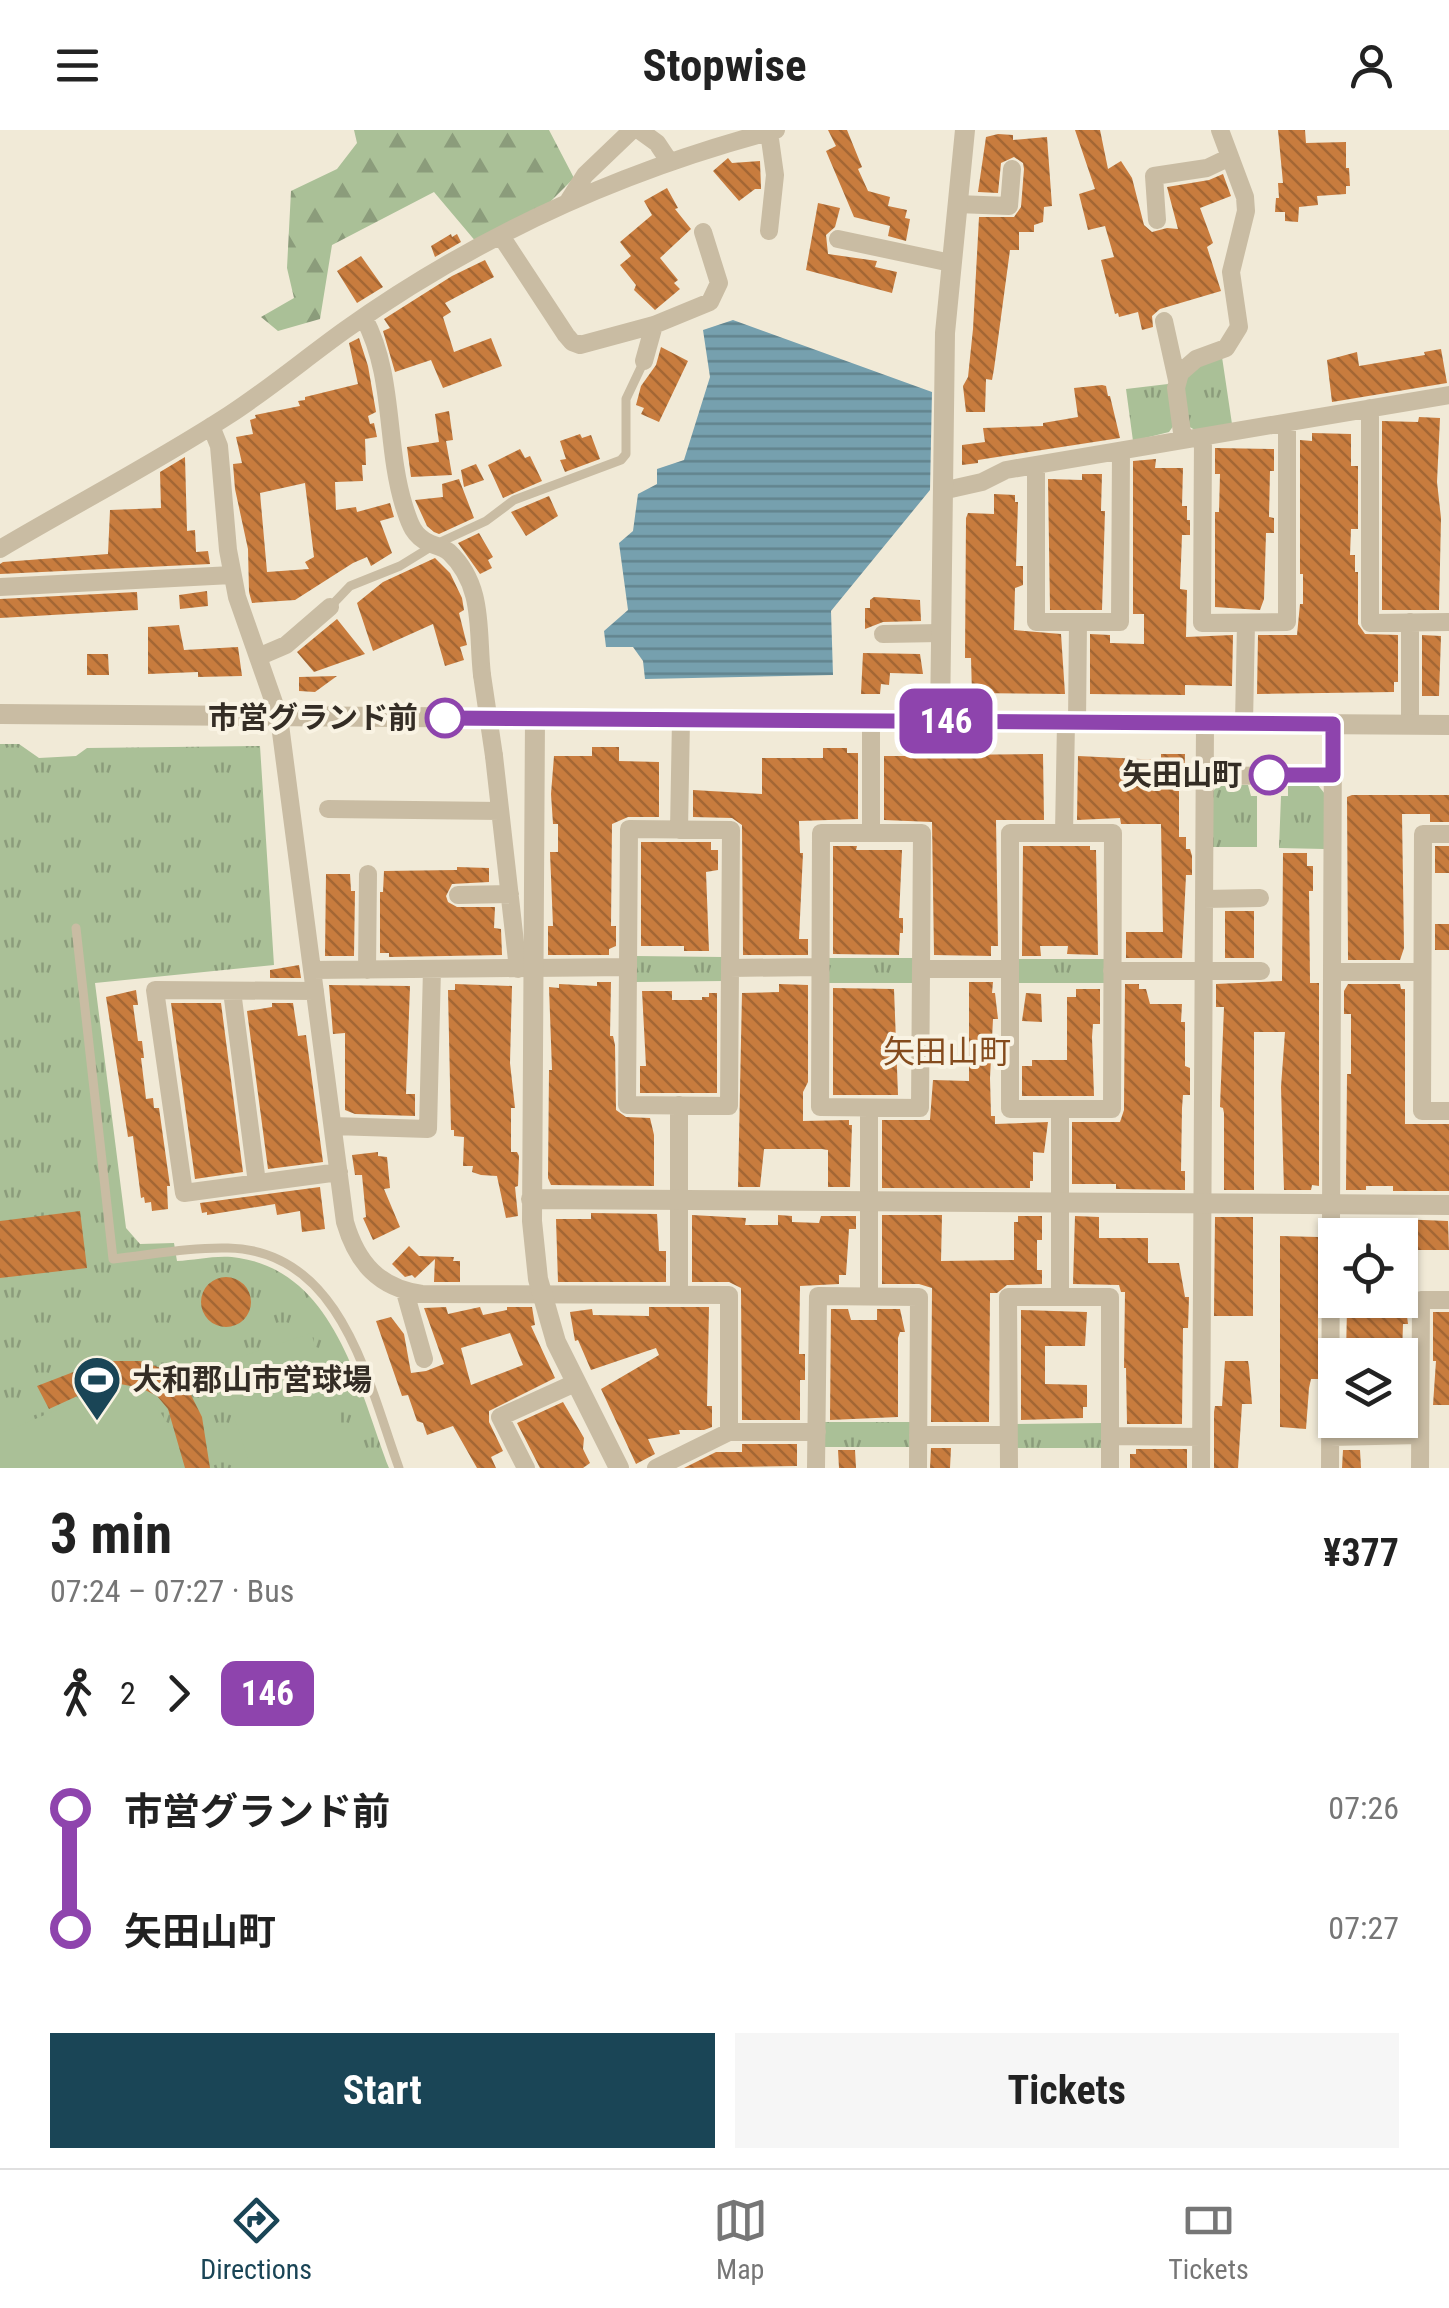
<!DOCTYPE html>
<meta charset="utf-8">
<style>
body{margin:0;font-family:"Roboto Condensed","Noto Sans JP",sans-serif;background:#f6f6f6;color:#222;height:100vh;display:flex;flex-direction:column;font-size:38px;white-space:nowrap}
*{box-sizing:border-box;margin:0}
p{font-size:32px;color:#767676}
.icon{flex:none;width:55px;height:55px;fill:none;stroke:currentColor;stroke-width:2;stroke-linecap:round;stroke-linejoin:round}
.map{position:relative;height:1338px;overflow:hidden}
.panel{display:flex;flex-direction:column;background:#fff;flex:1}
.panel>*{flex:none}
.badge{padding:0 20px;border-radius:15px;font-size:35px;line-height:65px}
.tools{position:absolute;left:1318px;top:1088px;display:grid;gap:20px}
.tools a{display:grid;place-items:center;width:100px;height:100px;border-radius:0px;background:#fff;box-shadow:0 2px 8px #0004;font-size:50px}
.map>.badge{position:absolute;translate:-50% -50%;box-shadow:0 0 0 5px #fff}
.legs{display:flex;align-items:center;gap:15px;height:110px;padding:0 50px;font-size:32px}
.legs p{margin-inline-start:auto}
.head{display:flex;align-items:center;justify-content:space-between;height:170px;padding:0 50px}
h1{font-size:55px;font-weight:700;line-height:75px}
.button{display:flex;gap:20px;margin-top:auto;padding:20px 50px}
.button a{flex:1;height:115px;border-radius:0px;background:#1a4556;color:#fff;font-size:40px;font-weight:700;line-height:115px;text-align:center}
.button a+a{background:#f6f6f6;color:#222}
ul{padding:0 50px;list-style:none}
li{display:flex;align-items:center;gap:35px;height:120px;font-size:38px}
li i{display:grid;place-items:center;width:15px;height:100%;margin:0 12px;background:currentColor}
li i::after{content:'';width:25px;height:25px;margin:-12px;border:8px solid;border-radius:50%;background:#fff}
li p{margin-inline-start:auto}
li:first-child i{background:linear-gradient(#0000 50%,currentColor 0)}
li:last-child i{background:linear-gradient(currentColor 50%,#0000 0)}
header{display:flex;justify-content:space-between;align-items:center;height:130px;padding:0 50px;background:#fff;font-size:45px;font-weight:700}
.tabs{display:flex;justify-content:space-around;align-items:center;height:140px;border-top:2px solid #e0e0e0;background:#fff;font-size:28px;color:#767676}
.tabs a{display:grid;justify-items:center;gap:5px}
.tabs .selected{color:#1a4556}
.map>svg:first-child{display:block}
.grass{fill:url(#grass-tufts)}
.forest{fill:url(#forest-firs)}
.pitch{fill:#aac097}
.water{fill:url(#water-rules)}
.building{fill:url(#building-back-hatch);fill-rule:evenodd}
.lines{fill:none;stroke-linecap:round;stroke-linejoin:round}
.service{stroke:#c9bca3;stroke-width:9}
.minor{stroke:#c9bca3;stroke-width:18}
.tertiary{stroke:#c9bca3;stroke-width:20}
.minor-bridge{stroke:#c9bca3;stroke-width:18}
.line-1-casing{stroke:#fff;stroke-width:22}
.line-1{stroke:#8e44ad;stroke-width:15}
.stop-1-dot{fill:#fff;stroke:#8e44ad;stroke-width:5}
.labels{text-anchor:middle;stroke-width:8;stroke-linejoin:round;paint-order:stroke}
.stop-label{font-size:30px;font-weight:bold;fill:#342d25;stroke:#f9f3e3;text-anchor:end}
.poi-label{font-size:30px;font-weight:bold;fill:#342d25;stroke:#f9f3e3;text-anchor:start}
.neighbourhood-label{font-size:32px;fill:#844b1d;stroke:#f9f3e3}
</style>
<header><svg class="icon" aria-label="menu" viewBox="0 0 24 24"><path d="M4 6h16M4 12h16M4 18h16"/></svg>Stopwise<svg class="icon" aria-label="person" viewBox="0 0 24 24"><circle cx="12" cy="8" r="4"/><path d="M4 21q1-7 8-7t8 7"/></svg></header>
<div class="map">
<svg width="1449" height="1338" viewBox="0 0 1449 1338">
<defs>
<pattern id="grass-tufts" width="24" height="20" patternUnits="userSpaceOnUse" patternTransform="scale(2.5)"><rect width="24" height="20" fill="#aac097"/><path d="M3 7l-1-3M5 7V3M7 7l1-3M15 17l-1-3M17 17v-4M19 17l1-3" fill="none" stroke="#8b9c7b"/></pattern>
<pattern id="forest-firs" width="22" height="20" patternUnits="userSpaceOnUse" patternTransform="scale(2.5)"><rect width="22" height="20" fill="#aac097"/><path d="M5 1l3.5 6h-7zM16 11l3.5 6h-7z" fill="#8b9c7b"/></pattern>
<pattern id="water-rules" width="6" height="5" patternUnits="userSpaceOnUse" patternTransform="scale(2.5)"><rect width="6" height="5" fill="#76a0ae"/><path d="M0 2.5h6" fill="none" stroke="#62838d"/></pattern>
<pattern id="building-back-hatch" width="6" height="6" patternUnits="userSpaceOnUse" patternTransform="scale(2.5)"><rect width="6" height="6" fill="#c87c3e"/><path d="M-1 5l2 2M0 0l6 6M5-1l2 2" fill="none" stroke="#a36634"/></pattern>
</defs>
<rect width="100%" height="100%" fill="#f1ead7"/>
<path class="grass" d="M1222,227L1232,294L1195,300L1188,296L1183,257L1191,240Z
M1168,254L1174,295L1169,302L1133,311L1126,259Z
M0,614H19L39,628L76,626L87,618L260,616L274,835L95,853L126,1098L140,1114L174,1113L177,1131C196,1130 220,1124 239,1128C336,1143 359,1260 389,1338H0Z
M1220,654L1248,655L1251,666H1257V717H1213V661Z
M1317,654L1325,664L1324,719L1279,718L1281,666H1288V655Z
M636,826L723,827V851L635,852Z
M826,828H913V853H826Z
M1018,829H1106V853H1018Z
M824,1292H912L913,1317H824Z
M1102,1293V1318H1015V1294Z"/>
<path class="forest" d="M354,0H549L574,48L548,74L477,113L434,62L332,115L320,189L278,201L261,187L294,168L287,138L291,61L337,39L357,13Z"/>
<path class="pitch" d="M311,1203L356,1338H251L217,1235Z
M120,1257C165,1269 170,1297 181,1338H0V1304L96,1263Z"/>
<path class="water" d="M733,190L932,262L930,360L831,481L833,545L645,549L643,531L633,517H606L604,501L628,480L619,413L633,401L638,364L657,354V339L684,330L710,247L703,200Z"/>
<path class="building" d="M828,0H847L862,37L858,39L868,61L890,67L888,76L907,80L905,88L910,89L906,111L888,106L890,96L854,87L826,21L836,16Z
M1075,0H1100L1108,39L1121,31L1132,48L1144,95L1152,102L1167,98L1178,99L1167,57L1209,50L1223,44L1231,66L1200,78L1213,113L1207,117L1221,161L1160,179L1152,186L1153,197L1142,200L1138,182L1119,187L1118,183L1115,184L1101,130L1114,127L1105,96L1088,100L1079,64L1095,59Z
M1278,0H1305L1306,13L1346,12V38H1349L1350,56H1346V64L1317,66L1318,75L1299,77L1298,92L1285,91V82H1275L1276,68H1279L1278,53H1283Z
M998,4L1013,5V10L1047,7L1052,76L1044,77L1043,92L1034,95V102H1019V120H1010L994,239L992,250L986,249L985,282H966L963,256L968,247L973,199L979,87H1014L1021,77L1024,39L1023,33L1014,27L1001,33L998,63L978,62L986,7Z
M728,28L732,33L760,31L761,59H755L739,71L713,41Z
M667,58L678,78L675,79L691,99L660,128L678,150L674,153L680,159L655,180L634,160L636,155L620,135L631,126L620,112L652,85L644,71Z
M818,73L840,78L835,97L826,105L828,124L877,131L875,137L897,142L892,163L806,140Z
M451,104L452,107L457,104L461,112L435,127L431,116Z
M361,126L383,157L357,173L337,141Z
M485,130L494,147L445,173L451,182L443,187L454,222L491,208L502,236L443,258L431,230L395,242L383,201L390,198L384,189L452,146Z
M359,208L368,236L376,282L368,286L370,294L374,293L377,307L365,309L366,335H362L363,351L335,352L336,380L356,377L357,382L390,373L394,387L380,391L392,423L371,436L367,427L353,433L295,470L252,473L249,462L248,419L235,359L233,334L242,333L236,307L253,304L250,290L256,288L255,285L300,276L298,271L305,270V267L358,254L349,213ZM305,353L314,427L305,432L309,439L267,442L260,363Z
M661,217L688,231L659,292L641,284L644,278L636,275L641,256L656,235Z
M1441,219L1447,253L1332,272L1327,230L1357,222L1359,236L1425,225L1424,222Z
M1102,255L1106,256L1108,266H1110L1120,308L978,330V333L962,335V315L985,312L983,298L1043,296V293L1078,287L1074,258Z
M449,281L453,310L446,311L452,345L411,347L407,317L439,312L435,284Z
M1419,287L1440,288L1437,352L1441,388L1439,480H1382V291L1418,292Z
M1312,303L1351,304V336H1358V399H1351L1350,425H1355V442H1358V494L1365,504L1398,505V552H1394V562L1257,564L1258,505H1297L1300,474H1303V444H1300V310L1312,311Z
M580,304L582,308L591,305L600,329L565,342L560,330L566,329L560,311Z
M1215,318L1274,319V341H1270L1269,387L1274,388V403H1266L1264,469L1260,480L1215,477V382H1219L1220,344H1215Z
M520,319L525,328L530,326L542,351L503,368L488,335Z
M185,327L187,401L195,400L196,422L208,421L210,434L0,444V434L3,432L108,424L110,380L161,378L160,342Z
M1156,329L1155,338H1183L1182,376H1187V390H1190V405H1182L1180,459L1187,460L1186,507L1233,505L1232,556L1185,555V565L1090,564V504L1110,505V513L1144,514V484H1133V331Z
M476,334L484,350L464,357L461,340Z
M1082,344H1102L1101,381H1105L1102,480H1050L1048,349L1082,350Z
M459,349L474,388L439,404L434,402L427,396L415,370L443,367L442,354Z
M994,364L1015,365V372H1018L1016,436H1023V455L1015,458L1014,500L1061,504L1065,564L972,563L971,528H965L966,388L968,383L994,384Z
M549,366L558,386L526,406L511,382Z
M479,403L493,427L488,430L492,438L480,444L458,413Z
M435,428L450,443L462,468L464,480L459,483L467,515L460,517L464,530L445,536L433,494L373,521L357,473L383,452Z
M207,461L208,476L180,479L179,465Z
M137,462L138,480L0,488V469Z
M874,467L920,470L921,491L883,492L865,499V478H870V470Z
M337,489L365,524L314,542L297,522Z
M179,495L184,520L238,517L242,546L198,547V542L148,544V497Z
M1422,505L1441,506L1439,566H1422Z
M863,523L920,524L923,544L890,543L889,555L881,554L880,564H861Z
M87,524H108L109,545H87Z
M337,546L315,562L299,561V547Z
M592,617H619V631L659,632V687H628L612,694L611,796H616V816L609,819V825H548V796H553L550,722H558V694H553L551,664L554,626H592Z
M823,618H847V623H858V689L799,691L800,723H803L799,809H808V825H743L742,695L732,688L693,687V660L762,664V628H823Z
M915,621L948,625L1043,624L1044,690H996L998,816H991V826L934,825L932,692L884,690V626H915Z
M1161,624H1185L1184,655H1179V707H1186V719H1190L1192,726V745H1186L1182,828H1126V802H1163L1161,694H1121L1120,688L1077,690L1078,626L1161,630Z
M1352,665H1449V692H1430V684H1402L1404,818L1400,830H1348L1347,667Z
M641,712H711V720H718V740L706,742L709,821H684V816H641Z
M833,716H857L856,720H902L899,788H903V803H900L899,825L833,824Z
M1023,716H1090V720H1096L1098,825L1067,824L1068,816H1040L1041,826H1022Z
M1435,716H1449V743H1435Z
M1283,723H1307V736H1313V761H1309L1310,853H1319V1056L1312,1055L1311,1060H1284L1281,957L1285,902H1254V1060H1224V983L1223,978L1220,977L1224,877H1216V854L1282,851Z
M457,737L489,738V752L452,754L446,766L448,772L457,777H495L494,798L501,799L502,825L389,827V823H380V762H383L384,741L457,740Z
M326,744H350L351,761H355L354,826H325Z
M1225,781H1254V828H1225Z
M1435,794H1449V820H1435Z
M299,835L301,848H270V840Z
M597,852H611L610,906H613L615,915L616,980L626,987L650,988L654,1005V1056L551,1055L548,1048L549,940H552L549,857L559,858V854L597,856Z
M969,852H993L992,863H995L998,889H993L990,948L991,986H995V994L1048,992L1044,1023L1033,1022V1051H1030V1058H882V990H930L933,950L969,951Z
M455,854L512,856L510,933L515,978H511V1022H517L519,1026L518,1056L515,1057L518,1086L506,1088L497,1046L481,1045L472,1042L473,1036H463L464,1007L454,1006V1000H451L448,860H455Z
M779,854L808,855V952L803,962V991L849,990V995H852L850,1057H828V1020L822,1019H764L760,1057H738L742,863L779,862Z
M1125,854H1139V859H1146L1150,874H1182L1181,892H1185V936L1190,938V965H1183L1182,978L1181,1041H1185V1060L1116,1059V1054H1072V992H1120L1124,980Z
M1348,854H1400L1401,859H1405V994H1449V1061H1393V1056H1366V1060H1346L1347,944H1351V884H1344V861Z
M329,855L410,856L406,964H415V986L355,984L345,980V903L333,904Z
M833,858L894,859L898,965H833Z
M1076,859H1100V894H1093L1092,907L1094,966H1022V936H1032V930H1067V867H1076Z
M136,860L138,875H133L138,911H142L144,928H141L146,969L153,968L154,978H159L170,1056H167L168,1079L152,1081L151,1072L145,1073L144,1067L141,1068L133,1006L128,1007L106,867Z
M642,861H672V870H702V867H709V863H717V963H640V936H646Z
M1026,863L1041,864L1042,892L1022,891Z
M171,873H221L243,1042L195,1049Z
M272,873H293L298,906L306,905L323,1032L268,1039L247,881L272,877Z
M378,1022V1026L387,1027L390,1058L384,1059L400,1097L373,1110L363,1088L366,1087L362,1045H355L352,1025Z
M320,1057L325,1099L302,1102L300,1081L277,1085L275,1074L207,1085V1082L202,1083L200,1073Z
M80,1081L87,1138L0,1148V1091Z
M591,1083L657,1084L659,1121H666V1152H558L556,1089H591Z
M692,1085L746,1088L745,1095H778V1085L792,1086V1092L819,1093L821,1086H856V1099H849L846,1145H839V1154L800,1156L799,1224H805V1250H800V1290H742L741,1158L729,1152H692Z
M882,1085H942L941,1131L1014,1130V1092H1018V1086H1042V1110H1037V1140H1042V1154L1007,1155L997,1163H990L989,1292H931L932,1158L919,1154H882Z
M1075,1086L1099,1087V1108H1148V1133H1179L1185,1167H1189L1188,1198H1183L1182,1294H1127L1126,1238H1124L1125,1162H1121L1119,1155L1073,1154Z
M1215,1087H1253V1186H1214Z
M1398,1089L1448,1091L1449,1120H1400Z
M1280,1106L1318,1107V1249H1311L1309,1258L1306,1299L1280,1297Z
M409,1116L419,1126L454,1127L453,1131H460V1152H434L435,1129L415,1148L412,1145L405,1147L392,1134Z
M201 1172a25 25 0 1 1 50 0a25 25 0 1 1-50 0Z
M1355,1170H1405L1408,1194H1403L1402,1225H1346L1347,1178H1355Z
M446,1177L448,1184L480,1177L483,1185L507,1180V1177H532L535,1195L531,1196L555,1248L489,1281V1292L503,1321L491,1327L496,1338H477L453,1296L427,1305L423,1293L417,1291L408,1265L402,1266L376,1191L391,1187L404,1204L411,1243L426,1241L444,1234L424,1178ZM510,1203L523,1235L471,1255L461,1218Z
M649,1177H709L707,1276H712V1297L704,1300H679L680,1304L648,1309L655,1324L636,1334L601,1259L659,1225L656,1218L591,1240L578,1210L575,1211L570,1182L592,1179L593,1185L649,1186Z
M831,1179H848L851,1190H877V1179H900L905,1202H900L898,1208V1287L830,1290Z
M1021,1180L1087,1182L1085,1216H1045V1254L1087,1255V1277H1083V1288L1021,1290Z
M1433,1182H1449V1275H1433L1436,1231H1433Z
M112,1231H140L167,1240L188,1259L202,1287L210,1338H185L168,1279L157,1266L141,1258L120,1254L95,1258L49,1279L37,1256L89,1236Z
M1225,1231H1248L1249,1237L1252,1274H1242L1238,1338H1214V1282L1215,1276H1222Z
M563,1272L584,1308L583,1319L590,1333L583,1338H540L517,1293Z
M742,1314H797V1336L684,1338L716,1322H742Z
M931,1318H951L950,1338H930Z
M1136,1319H1187V1338H1130V1324H1136Z
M838,1320H855L856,1338H839Z
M1343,1320H1360L1361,1338H1342Z"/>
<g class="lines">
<path class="service" d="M330,477L350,456L400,436L434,415L486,391L514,370L621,330L626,324V269L644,231
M76,798L113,1129C150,1125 190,1117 228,1118C342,1120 368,1253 399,1338"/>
<path class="minor" d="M639,0L657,13L669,31
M569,70L585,45L632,0
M957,74L1009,76L1012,39
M1157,90L1154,46L1207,38L1230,27
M769,101L775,45L769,2
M501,106L566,205L572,212L580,215L654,195L710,172L719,153L703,102
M838,109L951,133
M364,188C395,246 385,315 404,376C409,391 412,405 429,413C436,416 443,417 449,422C485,456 477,502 482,545
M1164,191L1177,250
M644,231L654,195
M1370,278V493L1449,492
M211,296L219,316L228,420L237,467L279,587L345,1092C357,1133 379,1158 422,1164L729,1165V1302
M1203,307L1202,493L1287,492V293
M1183,310L1176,258L1180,243L1196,229L1226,218L1239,197L1231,142L1246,81L1245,67L1220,0
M1036,335V492H1120L1121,321
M942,361L982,352L1006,340L1449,265
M0,419C76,374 155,333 229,285C269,259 306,228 345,200C477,106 620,41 776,0
M0,457L232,445
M883,504L940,503
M258,527L286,515L330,477
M1077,592L1078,492
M1244,593L1246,493
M1410,594V492
M494,626L518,839
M1205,646L1333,645
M328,679L500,681
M629,699L731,700L729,976L627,975Z
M679,700L681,589
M821,703H922L920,978L820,977Z
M871,703V591
M1010,703H1113L1112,979H1010Z
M1064,703L1066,592
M1449,704H1423L1422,981H1449
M458,765L510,764
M1204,769L1260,768
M730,838L820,837
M921,839H1010
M312,840L628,837
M367,840L368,744
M1112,841H1261
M1332,842H1422
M232,861L257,1053
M315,861L155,860L184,1063L339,1042
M1060,979V1167
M333,996L428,999L432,839
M405,1162L424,1229
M679,1165V975
M869,1166V978
M918,1305H1008
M1110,1306L1201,1307
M1330,1307L1420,1305
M526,1338L500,1287L575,1253
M656,1338L729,1302H817
M816,1338L818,1166L919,1167L918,1338
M1009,1338L1008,1167H1110V1338
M1201,1338L1205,593
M1330,1338L1333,594
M1420,1338L1421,1170H1449"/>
<path class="tertiary" d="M0,584L1449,595
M535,588L532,1091L538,1149L556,1212L619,1338
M940,591L945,203L965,0
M531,1069L1449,1075"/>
<path class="minor-bridge" d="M482,545L494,626"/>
</g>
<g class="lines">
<g class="line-1-casing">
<path id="line-1" d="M445,588L1333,594V645H1269"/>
</g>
<use href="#line-1" class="line-1"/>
</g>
<defs>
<g id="stadium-pin" transform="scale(2.5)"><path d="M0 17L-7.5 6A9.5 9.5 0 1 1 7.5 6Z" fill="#1a4556" stroke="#f9f3e3"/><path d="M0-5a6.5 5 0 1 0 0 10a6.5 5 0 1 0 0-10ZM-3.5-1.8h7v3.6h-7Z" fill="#fff"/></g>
</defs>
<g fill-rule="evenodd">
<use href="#stadium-pin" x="97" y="1250"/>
</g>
<g class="stop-1-dot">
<circle cx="445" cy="588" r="18"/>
<circle cx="1269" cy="645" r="18"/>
</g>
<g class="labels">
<g class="stop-label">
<text x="418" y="598">市営グランド前</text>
<text x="1242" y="655">矢田山町</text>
</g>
<g class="poi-label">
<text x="132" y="1260">大和郡山市営球場</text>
</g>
<g class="neighbourhood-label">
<text x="947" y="933">矢田山町</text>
</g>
</g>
</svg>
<div class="tools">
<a><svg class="icon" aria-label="locate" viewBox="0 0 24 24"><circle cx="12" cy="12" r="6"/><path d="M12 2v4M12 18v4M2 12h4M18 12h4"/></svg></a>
<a><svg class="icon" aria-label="layers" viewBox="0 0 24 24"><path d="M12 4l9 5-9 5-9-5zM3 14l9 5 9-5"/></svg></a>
</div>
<b class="badge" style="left:946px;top:591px;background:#8e44ad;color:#fff">146</b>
</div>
<section class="panel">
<div class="head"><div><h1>3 min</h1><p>07:24 – 07:27 · Bus</p></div><b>¥377</b></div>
<div class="legs"><svg class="icon" aria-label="walk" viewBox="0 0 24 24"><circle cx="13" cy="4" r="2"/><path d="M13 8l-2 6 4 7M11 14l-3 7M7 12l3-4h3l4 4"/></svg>2<svg class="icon" aria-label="forward" viewBox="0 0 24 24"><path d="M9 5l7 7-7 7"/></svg><b class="badge" style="background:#8e44ad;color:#fff">146</b></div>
<ul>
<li><i style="color:#8e44ad"></i><b>市営グランド前</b><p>07:26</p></li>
<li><i style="color:#8e44ad"></i><b>矢田山町</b><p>07:27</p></li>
</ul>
<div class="button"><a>Start</a><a>Tickets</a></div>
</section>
<nav class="tabs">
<a class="selected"><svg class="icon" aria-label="directions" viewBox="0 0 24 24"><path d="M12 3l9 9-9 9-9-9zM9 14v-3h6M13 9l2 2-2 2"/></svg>Directions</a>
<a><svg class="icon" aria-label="map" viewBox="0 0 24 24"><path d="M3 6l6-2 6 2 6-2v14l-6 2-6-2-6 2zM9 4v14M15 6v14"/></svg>Map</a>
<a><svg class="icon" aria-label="tickets" viewBox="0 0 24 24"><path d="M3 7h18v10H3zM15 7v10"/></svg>Tickets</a>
</nav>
